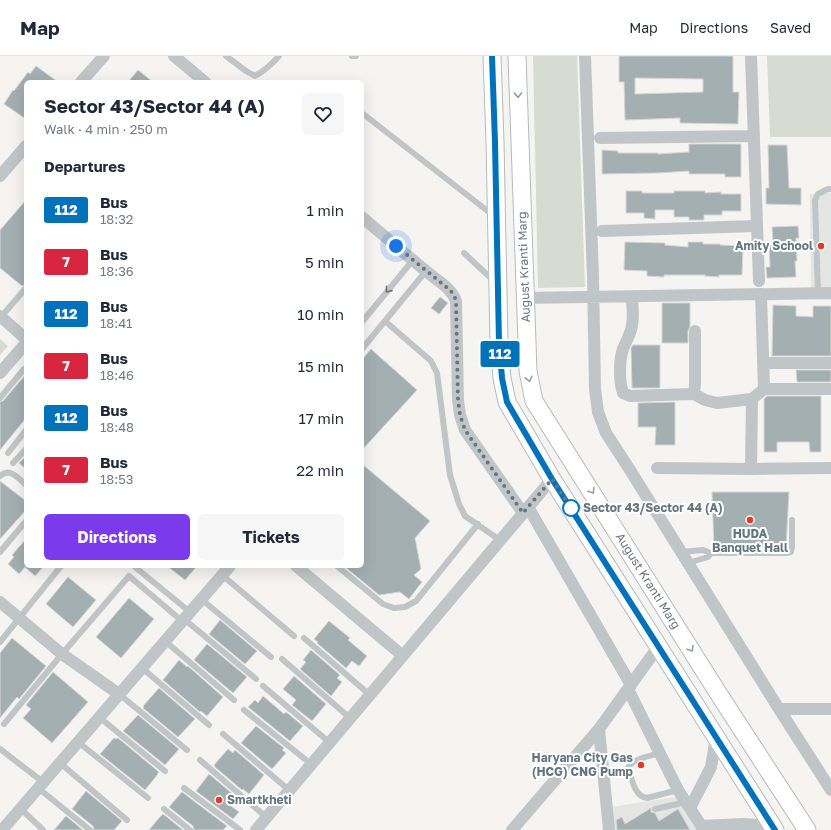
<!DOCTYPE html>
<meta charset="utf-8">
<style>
body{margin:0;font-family:"Golos Text",sans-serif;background:#f6f6f7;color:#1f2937;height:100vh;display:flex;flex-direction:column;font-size:15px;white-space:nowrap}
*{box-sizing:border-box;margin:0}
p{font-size:13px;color:#747a83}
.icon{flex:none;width:22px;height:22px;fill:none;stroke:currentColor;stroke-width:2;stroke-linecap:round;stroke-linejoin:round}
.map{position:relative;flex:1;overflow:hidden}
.panel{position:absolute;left:24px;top:24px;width:340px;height:488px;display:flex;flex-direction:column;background:#fff;border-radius:6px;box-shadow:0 4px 16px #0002}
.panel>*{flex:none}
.badge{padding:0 8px;border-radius:3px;font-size:14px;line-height:26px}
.you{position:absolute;width:20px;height:20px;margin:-10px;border:3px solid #fff;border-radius:50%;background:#1a73e8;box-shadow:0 0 0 6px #1a73e833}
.map>.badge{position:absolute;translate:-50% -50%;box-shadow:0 0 0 2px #fff}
h2{padding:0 20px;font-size:15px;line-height:36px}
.round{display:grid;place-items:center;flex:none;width:42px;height:42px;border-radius:6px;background:#f6f6f7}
.summary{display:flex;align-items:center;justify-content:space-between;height:68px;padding:0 20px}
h1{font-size:19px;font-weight:700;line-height:30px}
.action{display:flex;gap:8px;margin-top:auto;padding:8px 20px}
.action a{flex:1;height:46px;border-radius:6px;background:#7c3aed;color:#fff;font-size:16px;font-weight:700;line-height:46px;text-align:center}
.action a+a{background:#f6f6f7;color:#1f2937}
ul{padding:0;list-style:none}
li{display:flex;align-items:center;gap:12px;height:52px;padding:0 20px}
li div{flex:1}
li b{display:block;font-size:15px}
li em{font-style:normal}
li .badge{min-width:44px;font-weight:700;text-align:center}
header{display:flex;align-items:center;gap:24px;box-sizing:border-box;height:56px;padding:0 20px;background:#fff;border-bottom:1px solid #e0e1e3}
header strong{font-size:19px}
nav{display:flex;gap:22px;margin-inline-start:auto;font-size:14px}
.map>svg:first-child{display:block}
.built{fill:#e5e6e4}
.green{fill:#d6dcd2}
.building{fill:#a4afb2;stroke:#d6d6d3;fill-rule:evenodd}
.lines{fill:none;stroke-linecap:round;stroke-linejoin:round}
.secondary-casing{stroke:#b4babe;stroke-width:19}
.service{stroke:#c0c5c7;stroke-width:6}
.minor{stroke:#c0c5c7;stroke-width:12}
.secondary{stroke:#fff;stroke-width:17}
.oneway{stroke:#92a0a8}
.oneway2{stroke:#637882}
.line-casing{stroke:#fff;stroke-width:9}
.line{stroke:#0072bc;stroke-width:6}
.walk{stroke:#637882;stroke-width:4;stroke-dasharray:0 7.2}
.poi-dot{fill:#e63920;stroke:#fff;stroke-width:1.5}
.stop-dot{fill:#fff;stroke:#0072bc;stroke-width:2}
.labels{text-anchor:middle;stroke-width:4;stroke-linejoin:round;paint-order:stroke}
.poi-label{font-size:12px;font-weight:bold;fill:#637882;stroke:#fff;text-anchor:end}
.street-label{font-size:12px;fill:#637882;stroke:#fff}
.stop-label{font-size:12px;font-weight:bold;fill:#637882;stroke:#fff;text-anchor:start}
</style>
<header>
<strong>Map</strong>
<nav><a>Map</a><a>Directions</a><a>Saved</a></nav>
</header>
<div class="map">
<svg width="831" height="774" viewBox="0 0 831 774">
<rect width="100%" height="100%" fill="#f5f4f1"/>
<path class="built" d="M831,137V244L811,243L810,138Z
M682,740L701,774H613L610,751Z"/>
<path class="green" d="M533,0H577L585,231L538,232Z
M767,0H831V81H770Z
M0,283L8,290L0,299Z"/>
<path class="building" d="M619,0H733V36H739L738,68L680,67V62L625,64L624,26H619ZM635,22L703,23V36L635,38Z
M36,10L58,26H26V63L4,48L13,34L14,35L28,16L30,18Z
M138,14L153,26H128Z
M689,88H741V121H725V118H689V115L658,117L602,118V94L618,95V97H658V98L689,96Z
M768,89H787L789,132H801V149L766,148V132H769Z
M626,135H642V137H674V135H705V137L721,136V138H741V155H722V159H704V164H689V161H674V154H655V163L644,162V157H626Z
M26,144V228L22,230L0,212V174Z
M798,170L799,182H796L797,205H795L796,221L767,222L766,211H770L769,186H773L772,171Z
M625,186L665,187V189L688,191V186H703V188H720V189L743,190L742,219H719V221L705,220V219H664V221L647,220V215L624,214Z
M440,241L448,247L439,258L431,252Z
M662,247H690V270L688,275V287H662Z
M773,249L796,250V260L813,261V250H831V300H772Z
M633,289H660V332H632L631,292Z
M371,293L417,334L362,394V304Z
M796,314H831V326H797Z
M26,318V362L0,394V346L3,345Z
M767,340H821V396H810L809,386H777V396H764V343Z
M675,346V389H655L656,371H638V347Z
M26,400V413L19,407Z
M362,408L430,465L415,482L421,513L414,519L422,526L409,543L400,536L379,539L344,510H362Z
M0,425L26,445V454L0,483Z
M712,436H789L786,492H714Z
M26,483V510H44L35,520L25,511L19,518L8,508L14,501L12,499Z
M167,510H197L185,524Z
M68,521L96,544L73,571L46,548Z
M129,542L154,563L121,602L96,581Z
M220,564L257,595L245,608L209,578Z
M329,565L350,582L348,584L367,600L359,610L352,605L346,612L317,587L318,586L314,583Z
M12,582L46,610L19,643L17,641L0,662V597Z
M207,588L247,621L233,637L194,604Z
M311,594L340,619L337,622L342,626L331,640L300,613L306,606L303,604Z
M179,604L187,611L188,610L223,641L207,660L201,655L200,656L163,624Z
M53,616L88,646L52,687L23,662L31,653L26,649Z
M294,620L326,648L312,665L292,649L296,644L283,633Z
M159,632L195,663L178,681L143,652L144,651L143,650Z
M263,640L284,658L286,656L303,670L290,685L248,651L255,644L258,647Z
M138,659L179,693L165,709L123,675Z
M256,670L284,692L282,694L286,697L272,713L241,687Z
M114,682L116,683L118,682L159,716L157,718H158L145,734L100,698Z
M228,693L233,697L235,694L264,719L249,738L243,733L242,734L215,711L214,709Z
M209,718L235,740L227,747L239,756L233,763L196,735Z
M86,735L122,765L114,774H94L93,770L72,753Z
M182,736L227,770L223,774H194L193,770L169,751Z
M651,752V756L655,757L659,765L678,753L690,774H616L617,773L616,764L622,761L625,768Z
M163,758L183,774H149L159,762Z
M66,760L83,774H54Z"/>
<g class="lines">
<g class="secondary-casing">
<path id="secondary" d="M492,0L495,86L499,286L502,322L507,346L552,423L775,774
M517,0L528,315L534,345L720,640L807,774"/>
</g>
<path class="service" d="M226,0L246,15L255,20C264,15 272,8 279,0
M352,0H356
M362,57L494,160
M464,197L495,226
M818,237L815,144L818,138L828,133H831
M1,261L26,232
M385,265L431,305L437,317L450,419L459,448L465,460L500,484
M362,266L413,204
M362,293L426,215
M0,342L24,313L26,312
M8,397L26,374
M13,407L26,393
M0,420C10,411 18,422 26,429
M0,496L26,465
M681,496L703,494L711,497L708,501L688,507
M711,497H787L791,496L792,491V464
M136,510L135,511L190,556
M337,510L383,548L394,552L405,551L416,545L478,468
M222,519L294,580
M201,543L271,601
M184,563L256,623
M304,582L370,639
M165,585L234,644
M0,586L61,510
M282,603L350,662
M142,612L209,669
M263,630L329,686
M119,638L187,694
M244,654L311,708
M99,661L165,715
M4,668L62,598L129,520L182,565
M223,678L289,734
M78,686L148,742
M0,693L43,726
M660,697C650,700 632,703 628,712C632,723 634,740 647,742L678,734
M200,704L266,761
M60,707L127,764
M38,732L90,774
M184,732L240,774
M20,752L43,774
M164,753L190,774
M655,753L686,746"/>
<path class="minor" d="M174,0L205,26
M585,0L593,221L595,333L598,356L606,377L630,414L779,653L831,734
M751,0L759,225
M81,26L104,0
M600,82L754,80
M0,120L26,90
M362,161C383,179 404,197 426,215C436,224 451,231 456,245L458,344L460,359L465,374L523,457
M602,175L756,170
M632,241C632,250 634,260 632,269C631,278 626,285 623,293C619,305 619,325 623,337L630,340L694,338L705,344L717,347L752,343
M525,242L831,237
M0,260L26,283
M763,307H831
M0,317L26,287
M764,333H831
M694,338L695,328V275
M657,412L751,413L831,412
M751,413L752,343L764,333L761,238
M528,451L631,629
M296,510L403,600
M0,546L62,598L119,638
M628,633L678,734L704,774
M779,653H831
M599,673L609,774
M690,752L711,711L716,682
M701,770L743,768L772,770
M2,774L230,510
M256,774L552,423
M512,774L599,673L658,591"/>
<use href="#secondary" class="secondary"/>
</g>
<defs><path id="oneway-chevron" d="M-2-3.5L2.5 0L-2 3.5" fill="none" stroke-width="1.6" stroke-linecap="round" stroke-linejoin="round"/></defs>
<g class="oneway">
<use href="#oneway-chevron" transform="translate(518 39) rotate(88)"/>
<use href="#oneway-chevron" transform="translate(529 323) rotate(77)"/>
<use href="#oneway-chevron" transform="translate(592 435) rotate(58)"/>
<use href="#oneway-chevron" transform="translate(691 593) rotate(58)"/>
</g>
<use class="oneway2" href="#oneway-chevron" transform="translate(388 234) rotate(129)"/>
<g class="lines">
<g class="line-casing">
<path id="line" d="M492,0L495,86L499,286L502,322L507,346L552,423L775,774"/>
</g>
<use href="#line" class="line"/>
<path class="walk" d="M396,190L450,234L454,239L456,245L458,344L460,359L465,374L523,457L552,423L571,452"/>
</g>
<g class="poi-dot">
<circle cx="821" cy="190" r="4"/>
<circle cx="750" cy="464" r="4"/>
<circle cx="641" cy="709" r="4"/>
<circle cx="219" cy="744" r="4"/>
</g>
<circle class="stop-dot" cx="571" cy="452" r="8"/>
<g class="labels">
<g class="poi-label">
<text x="813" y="194">Amity School</text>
<text x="750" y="482" text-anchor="middle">HUDA<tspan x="750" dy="14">Banquet Hall</tspan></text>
<text x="633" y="706">Haryana City Gas<tspan x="633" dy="14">(HCG) CNG Pump</tspan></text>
<text x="227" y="748" text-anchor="start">Smartkheti</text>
</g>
<g class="street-label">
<text transform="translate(524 211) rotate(-92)" y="4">August Kranti Marg</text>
<text transform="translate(648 525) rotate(58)" y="4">August Kranti Marg</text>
</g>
<g class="stop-label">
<text x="583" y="456">Sector 43/Sector 44 (A)</text>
</g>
</g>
</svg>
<div class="you" style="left:396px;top:190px"></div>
<b class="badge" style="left:500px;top:298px;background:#0072bc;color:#fff">112</b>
<section class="panel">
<div class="summary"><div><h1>Sector 43/Sector 44 (A)</h1><p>Walk · 4 min · 250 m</p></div><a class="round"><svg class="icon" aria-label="heart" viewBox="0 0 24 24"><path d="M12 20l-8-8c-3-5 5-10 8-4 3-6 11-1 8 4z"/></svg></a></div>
<h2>Departures</h2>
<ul>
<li><span class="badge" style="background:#0072bc;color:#fff">112</span><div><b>Bus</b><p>18:32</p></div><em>1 min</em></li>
<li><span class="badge" style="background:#d7263d;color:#fff">7</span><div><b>Bus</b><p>18:36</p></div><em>5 min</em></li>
<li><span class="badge" style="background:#0072bc;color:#fff">112</span><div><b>Bus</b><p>18:41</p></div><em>10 min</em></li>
<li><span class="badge" style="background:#d7263d;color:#fff">7</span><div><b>Bus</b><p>18:46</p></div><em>15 min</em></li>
<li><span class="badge" style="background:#0072bc;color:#fff">112</span><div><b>Bus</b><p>18:48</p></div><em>17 min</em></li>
<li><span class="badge" style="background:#d7263d;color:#fff">7</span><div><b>Bus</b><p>18:53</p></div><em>22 min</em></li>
</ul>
<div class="action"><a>Directions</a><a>Tickets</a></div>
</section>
</div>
